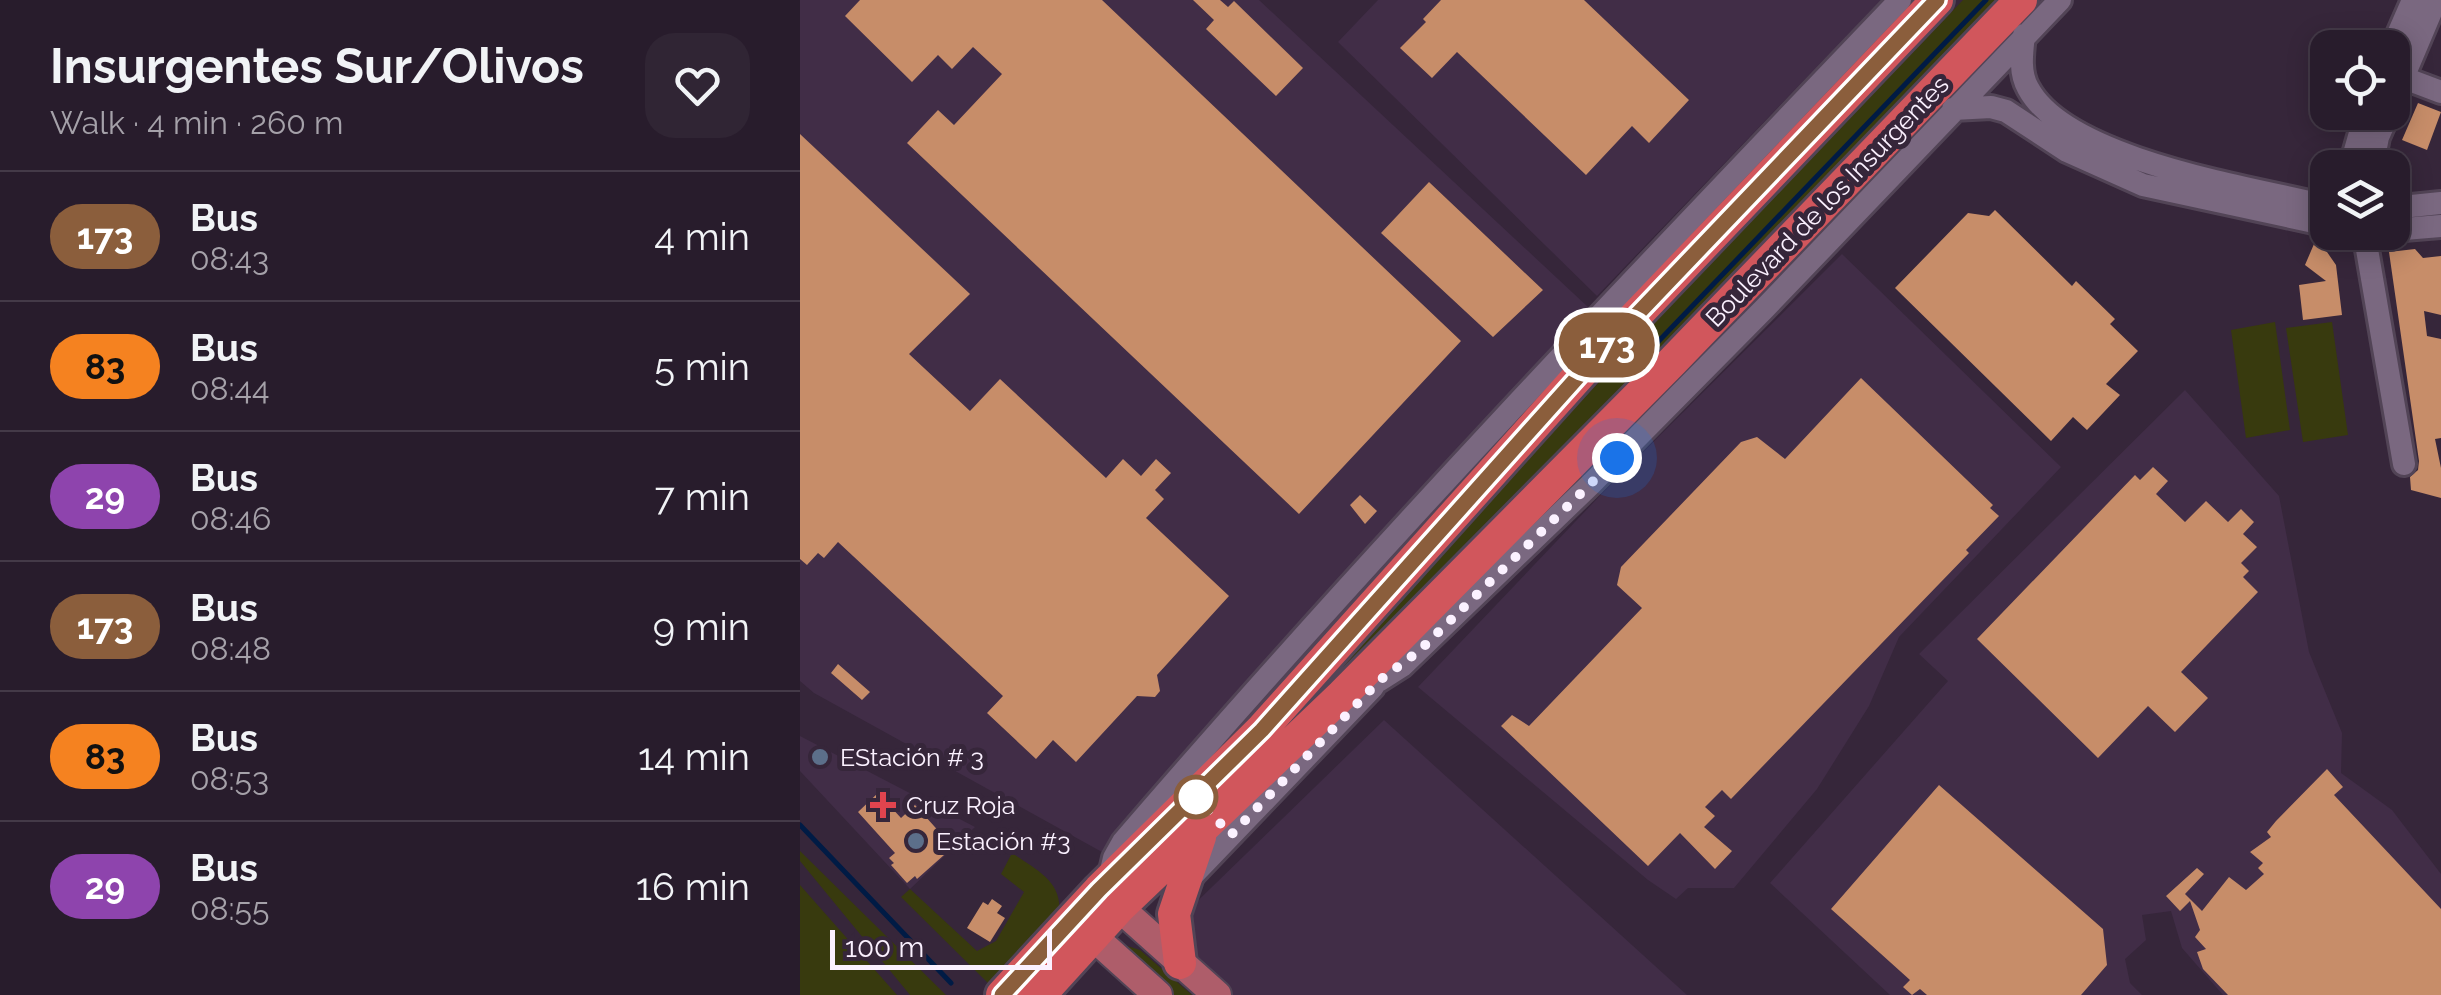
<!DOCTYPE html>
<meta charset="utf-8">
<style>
body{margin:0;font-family:Raleway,sans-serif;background:#302534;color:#f1f3f6;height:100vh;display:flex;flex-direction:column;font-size:38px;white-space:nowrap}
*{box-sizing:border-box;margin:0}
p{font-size:32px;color:#a5a1a9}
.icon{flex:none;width:55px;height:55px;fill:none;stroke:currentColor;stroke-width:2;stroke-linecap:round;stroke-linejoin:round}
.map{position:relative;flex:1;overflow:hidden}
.panel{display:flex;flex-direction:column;background:#281c2c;width:800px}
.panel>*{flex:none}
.badge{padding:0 20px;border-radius:32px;font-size:35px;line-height:65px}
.tools{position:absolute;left:1510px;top:30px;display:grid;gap:20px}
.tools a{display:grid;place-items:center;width:100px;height:100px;border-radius:20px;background:#281c2c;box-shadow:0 5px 25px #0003,0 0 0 2px #443a48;font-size:50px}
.scale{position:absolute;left:30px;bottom:25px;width:222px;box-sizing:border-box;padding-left:10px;border:5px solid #fbf1ff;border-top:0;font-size:28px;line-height:35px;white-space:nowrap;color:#fbf1ff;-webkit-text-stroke:8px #36263a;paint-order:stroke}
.you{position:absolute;width:50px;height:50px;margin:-25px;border:8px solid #fff;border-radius:50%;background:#1a73e8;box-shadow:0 0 0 15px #1a73e833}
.map>.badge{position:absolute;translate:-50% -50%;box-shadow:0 0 0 5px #fff}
.round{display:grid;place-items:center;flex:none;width:105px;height:105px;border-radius:30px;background:#302534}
.overview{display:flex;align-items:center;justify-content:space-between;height:170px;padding:0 50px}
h1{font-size:48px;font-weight:700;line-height:75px}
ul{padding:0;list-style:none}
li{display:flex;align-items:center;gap:30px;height:130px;padding:0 50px;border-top:2px solid #443a48}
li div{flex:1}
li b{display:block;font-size:38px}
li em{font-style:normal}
li .badge{min-width:110px;font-weight:700;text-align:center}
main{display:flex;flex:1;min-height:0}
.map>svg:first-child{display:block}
.built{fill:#412d47}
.green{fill:#383a0e}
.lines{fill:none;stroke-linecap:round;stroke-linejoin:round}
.stream{stroke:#001b45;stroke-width:5}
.building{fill:#c78d69}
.minor-casing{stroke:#524456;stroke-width:28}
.major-casing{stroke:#524456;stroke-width:32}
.highway-casing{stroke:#524456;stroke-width:38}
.minor{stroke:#7a6880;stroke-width:22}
.major{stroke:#ae5d6a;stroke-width:28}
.highway{stroke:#d1565c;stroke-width:32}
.line-casing{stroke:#fff;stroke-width:22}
.line{stroke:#8b5e3c;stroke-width:15}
.walk{stroke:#fbf1ff;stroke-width:10;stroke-dasharray:0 18}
.service-dot{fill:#5c6f8a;stroke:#36263a;stroke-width:4}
.stop-dot{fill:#fff;stroke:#8b5e3c;stroke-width:5}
.health-dot{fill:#e0444e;stroke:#36263a;stroke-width:4}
.labels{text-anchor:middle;stroke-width:10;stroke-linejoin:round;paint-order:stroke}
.street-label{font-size:25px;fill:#fbf1ff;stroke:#36263a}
.poi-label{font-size:25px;fill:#fbf1ff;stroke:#36263a;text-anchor:start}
</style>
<main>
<section class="panel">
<div class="overview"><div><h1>Insurgentes Sur/Olivos</h1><p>Walk · 4 min · 260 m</p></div><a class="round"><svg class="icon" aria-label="heart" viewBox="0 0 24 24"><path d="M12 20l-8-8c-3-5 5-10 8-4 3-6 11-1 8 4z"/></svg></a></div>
<ul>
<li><span class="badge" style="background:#8b5e3c;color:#fff">173</span><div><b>Bus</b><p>08:43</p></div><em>4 min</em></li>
<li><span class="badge" style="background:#f58220;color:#111">83</span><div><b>Bus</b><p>08:44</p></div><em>5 min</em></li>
<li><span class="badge" style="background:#8e44ad;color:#fff">29</span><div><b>Bus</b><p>08:46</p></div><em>7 min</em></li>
<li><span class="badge" style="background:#8b5e3c;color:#fff">173</span><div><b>Bus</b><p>08:48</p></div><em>9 min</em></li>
<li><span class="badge" style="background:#f58220;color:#111">83</span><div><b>Bus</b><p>08:53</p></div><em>14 min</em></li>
<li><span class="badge" style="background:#8e44ad;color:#fff">29</span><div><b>Bus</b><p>08:55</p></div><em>16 min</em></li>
</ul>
</section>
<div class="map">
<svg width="1641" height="995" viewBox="0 0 1641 995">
<rect width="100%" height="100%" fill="#36263a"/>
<path class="built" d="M0,0H459L788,307L302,852L14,693L0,681Z
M578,0H1081L797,296L538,42Z
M1042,254L1261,467L1099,637L1069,706L1017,789L934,888H888L876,899L848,880L618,687L813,482Z
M1385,390L1479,496L1509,652L1542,733L1541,773L1592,810L1641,874V995H1423L1382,948L1371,911L1342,915L1346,940L1325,959L1330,983L1342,995H1090L970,883L1148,681L1119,654Z
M584,720L887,995H414L387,970L379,919Z
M0,736L175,827L110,889L0,771Z"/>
<path class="green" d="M1163,0H1212L844,380L505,709C715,464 940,233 1163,0Z
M1475,322L1490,430L1446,438L1431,330Z
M1532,322L1548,435L1503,442L1486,328Z
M0,851L146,995H110L0,861Z
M212,853C237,870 266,883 258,918L197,995H185L191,986L101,897L110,889L177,951L196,941L224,892L201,874Z
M0,885L97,995H0Z
M315,942L340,950L392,995H366Z"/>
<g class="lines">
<path class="stream" d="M818,367L854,346L1186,0
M0,825L151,983"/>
</g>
<path class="building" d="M60,0H302L661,341L499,514L107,143L138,110L154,125L202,74L173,47L152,69L138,55L112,82L45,16Z
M393,0H420L428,7L434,1L503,68L476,96L406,29L414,20Z
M641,0H784L889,100L849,143L832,126L786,175L657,52L632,78L600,48L626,22L623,19Z
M1618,103L1641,112L1627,150L1602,140Z
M0,134L170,294L109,354L170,411L200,379L306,478L323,459L341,476L356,459L371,473L355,490L364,499L346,518L429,596L357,675L360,691L355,697L337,696L276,762L253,740L236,759L187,713L203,696L38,542L24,558L18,553L7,565L0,559Z
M629,182L743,290L693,337L581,233Z
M1195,210L1272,286L1276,281L1315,319L1310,324L1338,351L1306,384L1320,395L1287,430L1273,417L1251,441L1095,288L1168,213L1189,216Z
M1514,244L1527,252L1536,265L1542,315L1503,320L1499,285L1526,281L1505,265Z
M1615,249L1623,258L1641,256V315L1624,311L1627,336L1641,339V438L1635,439L1641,468V498L1611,490L1610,477L1618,470L1619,461L1589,252Z
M1061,378L1193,505L1190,508L1199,516L1166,550L1169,553L931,799L922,790L905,807L915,816L904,827L932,851L915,869L880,833L848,866L701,726L712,715L729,726L842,608L817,585L821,567L941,442L957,437L985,459Z
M1353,467L1368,481L1356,494L1385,522L1406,501L1428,522L1441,509L1454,522L1443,534L1457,547L1441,563L1449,571L1443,577L1458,592L1381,672L1408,698L1375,732L1348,706L1298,758L1177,639L1335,475L1340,480Z
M560,495L577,511L565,524L550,505Z
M38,664L70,692L62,700L31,673Z
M1527,769L1543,787L1534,795L1641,909V995H1428L1403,969L1397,952L1406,949L1395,937L1400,930L1390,901L1380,911L1366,896L1397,868L1404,874L1385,894L1402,911L1429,877L1446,890L1464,874L1458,868L1463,863L1450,852L1471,837L1467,832L1476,821Z
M1139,785L1303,929L1307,965L1281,995H1127L1120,989L1112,995L1103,987L1110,980L1031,909Z
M78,793L101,818L115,805L153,847L117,879L115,876L107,883L91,865L94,863L89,858L95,853L58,812Z
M192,899L202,906L197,913L205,918L190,942L167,928L183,902L188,905Z"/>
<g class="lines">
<g class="minor-casing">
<path id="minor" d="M1224,35C1222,53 1219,72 1228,88C1266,160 1452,188 1528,206
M1592,48L1613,0
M1604,78L1641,92
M1592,104L1636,0
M1153,109L1191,107L1206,111L1267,151L1343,185L1528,225
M1550,168L1566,112
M1572,168L1578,137L1589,112
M1592,208L1641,203
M1592,230L1641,226
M1564,232L1604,464
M553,691L580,680L602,666L792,483L965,308L1260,0
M310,875L314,858L323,842C572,552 836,276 1100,0
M391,877L573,687"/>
</g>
<g class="major-casing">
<path id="major" d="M303,893L417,995
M278,923L358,995"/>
</g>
<g class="highway-casing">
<path id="highway" d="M380,963L374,914L400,837
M202,995L299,890L461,730L784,370L1137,0
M240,995L319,908L542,695L872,362L1221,0"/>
</g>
<use href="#minor" class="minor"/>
<use href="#major" class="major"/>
<use href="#highway" class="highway"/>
</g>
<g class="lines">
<g class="line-casing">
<path id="line" d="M202,995L299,890L462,730L784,370L1137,0"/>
</g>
<use href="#line" class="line"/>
<path class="walk" d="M396,797L431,835L580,680L619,651L817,458"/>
</g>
<g class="service-dot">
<circle cx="20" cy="757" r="10"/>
<circle cx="116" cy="841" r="10"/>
</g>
<circle class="stop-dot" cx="396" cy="797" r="20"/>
<path class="health-dot" d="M78 790h10v10h10v10h-10v10h-10v-10h-10v-10h10z"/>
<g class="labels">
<g class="street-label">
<text transform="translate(1027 201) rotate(-46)" y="9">Boulevard de los Insurgentes</text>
</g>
<g class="poi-label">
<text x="40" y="766">EStación # 3</text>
<text x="106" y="814">Cruz Roja</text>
<text x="136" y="850">Estación #3</text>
</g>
</g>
</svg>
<div class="tools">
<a><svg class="icon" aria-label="locate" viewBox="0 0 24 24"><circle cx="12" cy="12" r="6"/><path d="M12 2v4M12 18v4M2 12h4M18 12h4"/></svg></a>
<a><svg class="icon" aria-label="layers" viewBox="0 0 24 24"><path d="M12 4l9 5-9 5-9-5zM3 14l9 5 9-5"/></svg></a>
</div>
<div class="scale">100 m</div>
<div class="you" style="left:817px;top:458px"></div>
<b class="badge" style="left:807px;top:345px;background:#8b5e3c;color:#fff">173</b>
</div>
</main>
